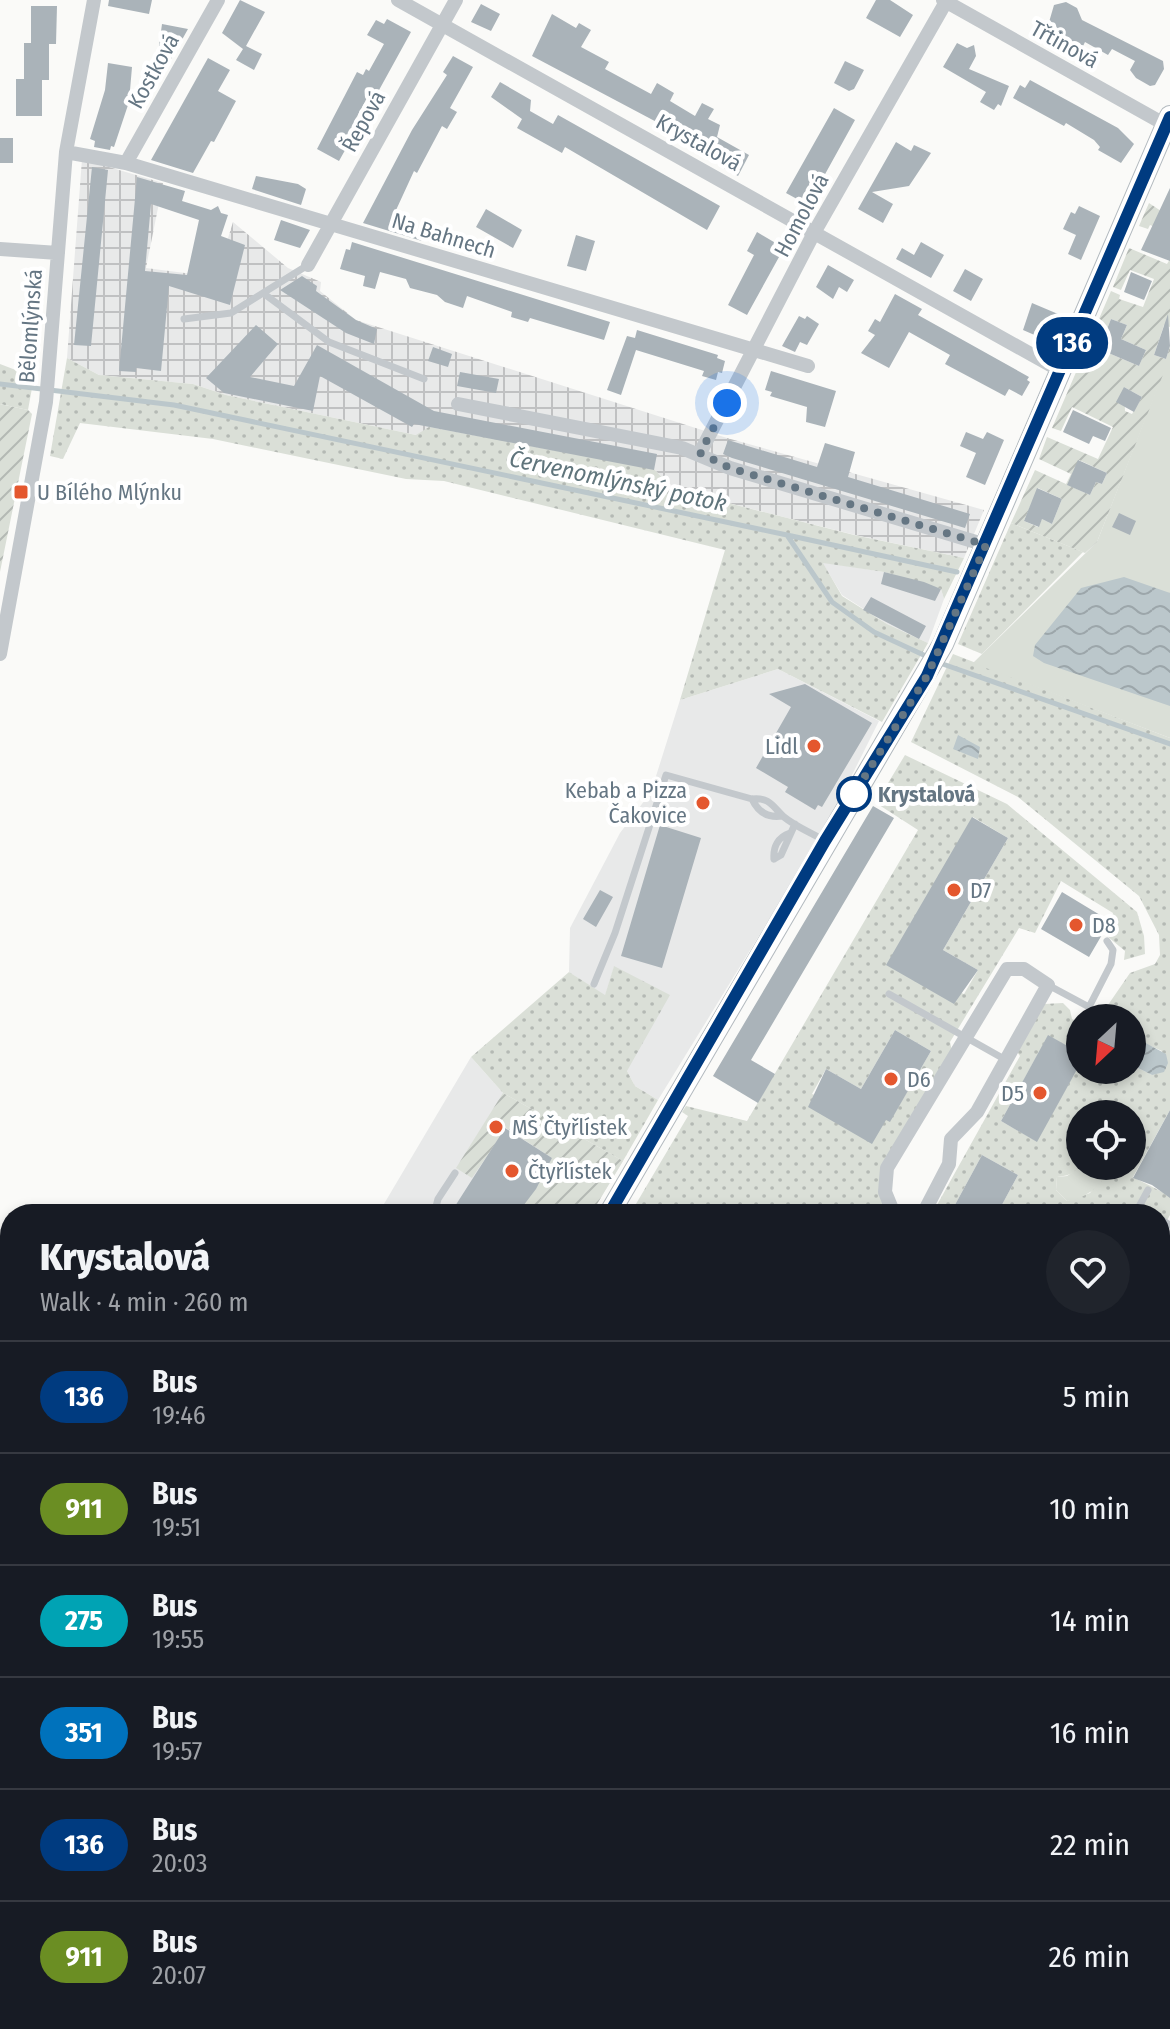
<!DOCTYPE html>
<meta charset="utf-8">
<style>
body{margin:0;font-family:"Fira Sans Condensed",sans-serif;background:#20242c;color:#f1f3f6;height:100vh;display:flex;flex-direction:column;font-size:30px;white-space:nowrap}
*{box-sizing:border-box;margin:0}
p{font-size:26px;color:#9ea1a6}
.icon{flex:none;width:44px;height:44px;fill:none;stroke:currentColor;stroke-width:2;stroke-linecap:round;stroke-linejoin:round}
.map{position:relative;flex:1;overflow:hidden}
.sheet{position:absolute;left:0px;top:1204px;width:1170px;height:826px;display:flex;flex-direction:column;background:#171b24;border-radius:32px 32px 0 0;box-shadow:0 4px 12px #0003}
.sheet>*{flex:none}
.badge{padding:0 16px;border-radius:26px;font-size:28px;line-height:52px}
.needle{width:52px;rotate:206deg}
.fabs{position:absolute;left:1066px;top:1004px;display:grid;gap:16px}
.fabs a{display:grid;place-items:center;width:80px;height:80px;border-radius:50%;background:#171b24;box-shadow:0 4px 12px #0003;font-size:40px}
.you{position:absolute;width:40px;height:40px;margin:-20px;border:6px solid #fff;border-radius:50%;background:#1a73e8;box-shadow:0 0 0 12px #1a73e833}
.map>.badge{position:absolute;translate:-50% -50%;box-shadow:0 0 0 4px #fff}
.round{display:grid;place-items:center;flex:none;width:84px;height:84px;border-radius:42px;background:#20242c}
.headline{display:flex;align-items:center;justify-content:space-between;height:136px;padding:0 40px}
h1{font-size:38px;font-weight:800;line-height:60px}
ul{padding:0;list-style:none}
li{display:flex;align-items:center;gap:24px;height:112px;padding:0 40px;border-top:2px solid #363941}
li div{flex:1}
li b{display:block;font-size:30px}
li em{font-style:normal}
li .badge{min-width:88px;font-weight:700;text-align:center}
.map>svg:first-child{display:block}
.built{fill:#e8e9e9}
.industrial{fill:url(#industrial-grid)}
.grass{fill:url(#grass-dots);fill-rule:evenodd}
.cemetery{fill:url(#cemetery-stones)}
.park{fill:#dadfd7}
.garden{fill:url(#garden-furrows);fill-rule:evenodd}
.water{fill:url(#water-waves)}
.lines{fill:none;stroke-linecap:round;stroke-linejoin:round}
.stream{stroke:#bbc7cb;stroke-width:5}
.building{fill:#aab3b9;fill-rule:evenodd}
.secondary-casing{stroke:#b3babf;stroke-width:22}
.lane{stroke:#c3c8cc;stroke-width:7}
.street{stroke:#c3c8cc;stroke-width:14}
.secondary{stroke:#fff;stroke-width:20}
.line-casing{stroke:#fff;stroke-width:18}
.line{stroke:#003b80;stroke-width:12}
.walk{stroke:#657683;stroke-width:8;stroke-dasharray:0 14.4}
.poi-dot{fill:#e4572e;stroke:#fff;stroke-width:3}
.stop-dot{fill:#fff;stroke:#003b80;stroke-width:4}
.labels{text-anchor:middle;stroke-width:8;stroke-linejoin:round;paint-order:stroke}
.street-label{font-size:22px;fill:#657683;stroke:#fff}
.poi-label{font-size:22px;fill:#657683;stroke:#fff;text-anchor:start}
.stop-label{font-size:22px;font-weight:bold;fill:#657683;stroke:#fff;text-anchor:start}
.water-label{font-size:24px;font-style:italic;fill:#60757c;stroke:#fff}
</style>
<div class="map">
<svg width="1170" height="2029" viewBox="0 0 1170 2029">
<defs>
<pattern id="industrial-grid" width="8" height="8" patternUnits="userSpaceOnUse" patternTransform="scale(2)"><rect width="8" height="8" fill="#e8e9e9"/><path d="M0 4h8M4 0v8" fill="none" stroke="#c0c1c2"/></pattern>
<pattern id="grass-dots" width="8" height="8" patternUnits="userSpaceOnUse" patternTransform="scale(2)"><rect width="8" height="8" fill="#dadfd7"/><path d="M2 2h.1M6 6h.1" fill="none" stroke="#b4b9b4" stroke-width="1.8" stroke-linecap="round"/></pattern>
<pattern id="cemetery-stones" width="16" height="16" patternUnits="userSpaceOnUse" patternTransform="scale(2)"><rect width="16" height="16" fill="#dadfd7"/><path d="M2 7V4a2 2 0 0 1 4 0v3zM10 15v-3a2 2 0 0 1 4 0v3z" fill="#b4b9b4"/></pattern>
<pattern id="garden-furrows" width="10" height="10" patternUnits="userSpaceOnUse" patternTransform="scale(2)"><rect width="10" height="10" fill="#dadfd7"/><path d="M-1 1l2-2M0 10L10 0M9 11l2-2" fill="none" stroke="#b4b9b4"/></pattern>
<pattern id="water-waves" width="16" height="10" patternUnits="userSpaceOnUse" patternTransform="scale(2)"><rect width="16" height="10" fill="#bbc7cb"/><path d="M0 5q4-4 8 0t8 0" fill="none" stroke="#9ca6aa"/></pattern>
</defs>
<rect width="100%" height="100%" fill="#fafaf8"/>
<path class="built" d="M822,562L884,572L941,589L944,599L928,643L887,624L842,595Z
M778,669L879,721L827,825L658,1100L635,1086L627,1071L614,967L605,996L569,972L570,928L620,833L651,792L680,700Z
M471,1057L503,1093L623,1161L591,1214H378Z"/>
<path class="industrial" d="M82,159L163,183L146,268L216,277L233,222L288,268L321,282L320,291L356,320L727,438L984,510L964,558L855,535L673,489L654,469L416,435L226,395L193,384L99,375L67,358Z"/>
<path class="grass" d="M67,358L99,375L193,384L226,395L416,435L429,427L654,469L673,489L854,535L964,558L944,599L941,589L884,572L823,563L842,596L887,624L928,643L882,722L778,669L680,700L725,550L444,481L406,479L213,439L80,423L63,459L50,456Z
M0,364L34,377L28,410L0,404Z
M1011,523L1083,552L982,654L958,644Z
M953,654L1170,738V1110L1133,1177L1170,1196V1215L1162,1229L1164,1237L1160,1250V1214H997L1018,1175L982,1155L950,1214H932L1020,1056L1017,1052L1044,1004L1063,1003L1070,1010L1072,1019L1080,1023V1053L1048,1036L1001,1121L1036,1141L1080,1064V1070H1132V1065L1152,1075L1162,1051L1142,1042L1132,1043V1018H1099L1130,973L1155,964L1160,955L1159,935L1139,896L1018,797L911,742ZM1080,1114H1132V1166H1109L1090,1193L1067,1201L1056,1190L1057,1177C1071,1176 1081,1168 1095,1166H1080Z
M905,755L1007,804L1137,912L1144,936L1145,954L1124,960L1125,951L1107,936L1113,913L1061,881L1035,933L1019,928L950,1042L952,1051L885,1169L889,1214H630L688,1116L682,1112L686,1106L747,1121L918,830L876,803ZM973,817L1008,838L943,950L978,970L964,994L887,965ZM895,1030L931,1051L890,1121L812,1094L826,1069L861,1089Z
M614,966L670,995L627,1071L635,1086L658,1100L623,1161L503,1093L471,1057L569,972L605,995Z
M1170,1338V1378L1160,1396V1356Z
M1160,1405L1170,1410V1440L1160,1434Z
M1160,1469L1170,1473V1524L1160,1518Z
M1160,1551L1170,1557V1608L1160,1600Z"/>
<path class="cemetery" d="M0,1402L10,1405V1503L0,1501Z"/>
<path class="park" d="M1170,355V738L973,663L1097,542Z
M1109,1166C1104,1185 1087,1198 1067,1201L1056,1190L1057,1177L1067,1176L1080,1167Z
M1160,1518L1170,1524V1557L1160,1551Z"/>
<path class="garden" d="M1149,203L1170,217V233L1150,225L1148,229L1139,226Z
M1129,248L1167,264L1170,259V327L1164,325L1154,355L1166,359L1170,346V357L1097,542L1085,553L1011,523L1035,470L1066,484L1071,474L1039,459L1047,437L1098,459L1113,427L1072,407L1061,431L1052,428L1111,291L1120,295L1119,299L1143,307L1154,279L1130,270L1121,290L1113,287ZM1111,319L1127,325L1121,339L1146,350L1139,366L1099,349ZM1124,387L1142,397L1132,414L1125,411ZM1079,460L1107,473L1102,484L1096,482L1090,495L1068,485ZM1038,488L1062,499L1052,524L1042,519L1038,527L1024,521Z
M0,404L28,410L32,414L0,572Z
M503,1093L623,1161L591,1214H517L552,1158L506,1128L472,1178L456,1168Z"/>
<path class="water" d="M1124,577L1170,593V706L1044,663L1033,656L1035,645L1081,588Z
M958,735L980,747L978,759L953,749Z
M1142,1041L1166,1054L1168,1063L1164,1072L1152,1075L1132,1065V1043Z"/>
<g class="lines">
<path class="stream" d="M0,384L174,405L787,535L832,602L874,632L928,657
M787,535L957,572
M937,662L1170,744"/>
</g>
<path class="building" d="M109,0H152L149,14L108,6Z
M240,0L265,12L246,46L262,54L254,70L236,60L243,49L222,33Z
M876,0H890L913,15L900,37L866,18Z
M1066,2L1077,8L1082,20L1163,61L1164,69L1155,85L1150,86L1136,78L1130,70L1135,61L1112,49L1108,55L1085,42L1082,48L1047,29L1054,5Z
M481,4L500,14L491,31L471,22Z
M31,6H57L56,44H49V80H42V116H16V79H24V43H31Z
M552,14L576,28L579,23L591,30L581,47L609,62L605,69L651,94L657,83L674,93L670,101L695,116L702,103L714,109L708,119L720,125L717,137L749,155L738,176L720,166L722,162L681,140L683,136L532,56Z
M387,19L411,32L373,101L367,98L354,122L359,125L339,161L317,149L357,72L363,75L366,69L369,71L384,44L367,35L376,20L384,24Z
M162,24L188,29L165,70L152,63L158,53Z
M957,43L967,48L974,45L976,56L969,69L1009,86L1001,106L998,104L994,110L980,102L986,92L943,67Z
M453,56L473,67L450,108L457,112L447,129L442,126L417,173L414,171L391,221L422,241L363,223L412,130L447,75L443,72Z
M208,58L230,70L218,91L236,101L214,142L211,141L193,173L151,160Z
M845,61L864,70L854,89L849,91L834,83Z
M108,63L132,67L129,102L114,147L111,146L110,150L94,147L95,141L90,139L105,90Z
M1030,80L1118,128L1134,144L1121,163L1098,150L1100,147L1094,140L1066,123L1064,126L1013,98L1020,85L1025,88Z
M500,82L531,100L530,111L553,124L558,115L720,206L707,230L565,147L562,153L517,128L522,119L491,97Z
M834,108L855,120L808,205L786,193Z
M0,138H13V163H0Z
M896,142L911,151L914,145L931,153L909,186L872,192L893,204L883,223L858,209Z
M92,167L108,170L91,346L74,345Z
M256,176L298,184L306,189L301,205L252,189Z
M137,177L185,191L182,201L211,210L218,206L221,213L228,215L221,236L245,245L230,305L169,286L161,371L136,368V372L119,371ZM151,204L199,220L187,275L145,271Z
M1170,188V261L1141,250Z
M1079,206L1100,216L1081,260L1068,254L1076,235L1063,229L1071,212L1075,214Z
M486,209L522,230L513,248L476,227Z
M281,220L310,230L300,248L274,240Z
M757,232L784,248L747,315L728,305L754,255L747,251Z
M576,235L595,241L586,271L567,266Z
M352,242L610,322L604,340L530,318L528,322L511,317L512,312L467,296L463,308L445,302L437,295L410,288L406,279L380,272L375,289L363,286L365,276L340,269L346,249L350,250Z
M921,242L944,255L931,278L896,259L902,248L914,255Z
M828,265L854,280L847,292L839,287L833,299L816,287Z
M965,269L983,279L971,301L953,291Z
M1131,272L1152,281L1144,300L1124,292Z
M302,276L317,286L316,291L356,320L377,329L374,344L346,333L280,290Z
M895,294L922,309L918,315L1029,377L1027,380L1030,382L1022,396L1009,389L1005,396L945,364L950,355L909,332L889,368L861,353L875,335L868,331L875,319L880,322Z
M1032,303L1058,314L1046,340L1023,330Z
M1168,314L1170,346L1166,359L1154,355Z
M799,316L805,319L807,316L819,324L807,345L800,342L795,352L782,346Z
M1111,319L1127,325L1121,339L1146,350L1139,366L1099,349Z
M256,325L278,344L250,377L294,386L317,345L434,411L657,454L654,470L414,424L412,427L320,376L313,411L224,393L206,378Z
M637,330L718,355L717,358L725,361L722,373L718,372L716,380L702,376L704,371L636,350L621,395L607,390L627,336L635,338Z
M433,347L452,354L448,367L428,361Z
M771,371L836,391L825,427L806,422L807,407L770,396L772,392L765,390Z
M460,372L499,379L496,393L457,386Z
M1124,387L1142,397L1134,412L1116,402Z
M1073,410L1111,428L1105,441L1093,436L1089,444L1063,432Z
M966,432L983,439L987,432L1004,440L985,485L966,477L976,453L960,446Z
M728,440L817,467L825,443L855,452L848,477L970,514L965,528L732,458L723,454Z
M1078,460L1107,473L1102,484L1096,482L1090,495L1067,485Z
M1037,488L1062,499L1052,524L1042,519L1039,527L1024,521Z
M1119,513L1136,521L1130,535L1112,527Z
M884,572L924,582L941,589L935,601L881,584Z
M871,597L926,626L919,639L863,610Z
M805,684L872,723L822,807L818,805L815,810L785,792L788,787L756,768L791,707L769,694Z
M873,806L894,818L751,1060L775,1074L758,1103L713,1076Z
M972,817L1008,838L943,950L978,970L954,1004L886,965Z
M660,825L701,838L662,968L621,956Z
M600,890L613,897L596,927L583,919Z
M1062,892L1110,921L1089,957L1041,929Z
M895,1030L931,1051L890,1122L886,1120L872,1144L808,1107L826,1069L861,1089Z
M1048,1035L1080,1053V1064L1037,1142L1001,1121Z
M1170,1110V1198L1152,1185L1133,1178Z
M505,1128L552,1158L536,1189L517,1214H450Z
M982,1155L1018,1175L997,1214H950Z"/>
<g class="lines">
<g class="secondary-casing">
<path id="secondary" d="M609,1214L943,644L1170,116
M36,2029L43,2020"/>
</g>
<path class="lane" d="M263,293L329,342L424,379
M184,319L231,313L308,265
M752,799C758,812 768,818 782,816
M774,859L781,855L795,824
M774,859C773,847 778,837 790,833
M594,984L615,933L666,775L752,799C770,797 773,807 784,817C796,827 812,833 825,841
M1048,985L1089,1007L1111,964L1113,950L1107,941
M889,994L1006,1060
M1139,1207L1151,1214
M434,1214L438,1199L455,1173
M1135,1214L1148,1190
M1160,1219L1170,1225
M0,1944L10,1948"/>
<path class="street" d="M398,0L1061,371
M943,0L1166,125
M66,152L126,163L808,366
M126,163L218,0
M0,249L58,253
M308,265L456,0
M458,404L682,448L730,468L986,545
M700,453L815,231L947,0
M0,654L46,402L66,152L94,0
M894,1214L885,1192L887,1168L1007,969H1024L1048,985L977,1112L951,1139L949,1164L923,1214
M1160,1257L1170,1238
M1160,1344L1170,1326
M0,1392L10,1395
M1160,1459L1170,1463
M0,1614L10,1618
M1160,1620L1170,1627
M0,1817L10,1822
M363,2020L385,2029
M951,2020L961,2029
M728,2029L731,2020
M1165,2029L1170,2015"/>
<use href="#secondary" class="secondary"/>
</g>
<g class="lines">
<g class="line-casing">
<path id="line" d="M609,1214L825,841L927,676L1170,117"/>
</g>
<use href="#line" class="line"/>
<path class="walk" d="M727,403L700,453L730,468L986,545L927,676L854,794"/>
</g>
<g class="poi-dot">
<rect x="13" y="484" width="16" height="16" rx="4"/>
<circle cx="814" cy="746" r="8"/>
<circle cx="703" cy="803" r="8"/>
<circle cx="954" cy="890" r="8"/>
<circle cx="1076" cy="925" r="8"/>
<circle cx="891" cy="1079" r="8"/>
<circle cx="1040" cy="1093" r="8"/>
<circle cx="496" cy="1127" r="8"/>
<circle cx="512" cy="1171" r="8"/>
</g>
<circle class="stop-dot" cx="854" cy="794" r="16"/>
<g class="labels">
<g class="street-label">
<text transform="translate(1065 44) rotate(29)" y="8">Třtinová</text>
<text transform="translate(153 71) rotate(-61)" y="8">Kostková</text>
<text transform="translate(363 121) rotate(-61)" y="8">Řepová</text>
<text transform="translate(699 142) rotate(29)" y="8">Krystalová</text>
<text transform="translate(801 215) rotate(-62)" y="8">Homolová</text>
<text transform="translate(444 235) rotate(17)" y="8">Na Bahnech</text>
<text transform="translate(30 326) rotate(-86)" y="8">Bělomlýnská</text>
</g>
<g class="poi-label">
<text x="37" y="500">U Bílého Mlýnku</text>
<text x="798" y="754" text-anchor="end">Lidl</text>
<text x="687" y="798" text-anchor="end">Kebab a Pizza<tspan x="687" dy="25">Čakovice</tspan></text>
<text x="970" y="898">D7</text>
<text x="1092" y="933">D8</text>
<text x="907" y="1087">D6</text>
<text x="1024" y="1101" text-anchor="end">D5</text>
<text x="512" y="1135">MŠ Čtyřlístek</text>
<text x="528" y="1179">Čtyřlístek</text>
</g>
<g class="stop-label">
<text x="878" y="802">Krystalová</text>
</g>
<g class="water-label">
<text transform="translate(618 481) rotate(12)" y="8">Červenomlýnský potok</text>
</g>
</g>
</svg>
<div class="fabs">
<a><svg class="needle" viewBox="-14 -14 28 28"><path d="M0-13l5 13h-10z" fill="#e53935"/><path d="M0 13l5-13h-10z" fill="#9ea1a6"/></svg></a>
<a><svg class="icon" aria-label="locate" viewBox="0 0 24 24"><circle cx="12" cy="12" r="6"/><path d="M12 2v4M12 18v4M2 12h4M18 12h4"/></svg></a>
</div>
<div class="you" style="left:727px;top:403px"></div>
<b class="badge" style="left:1072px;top:343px;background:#003b80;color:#fff">136</b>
<section class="sheet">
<div class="headline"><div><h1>Krystalová</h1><p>Walk · 4 min · 260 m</p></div><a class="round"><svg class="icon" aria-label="heart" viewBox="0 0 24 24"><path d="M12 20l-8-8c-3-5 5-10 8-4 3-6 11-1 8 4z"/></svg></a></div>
<ul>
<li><span class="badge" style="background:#003b80;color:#fff">136</span><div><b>Bus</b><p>19:46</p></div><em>5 min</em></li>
<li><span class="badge" style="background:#6b8e23;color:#fff">911</span><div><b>Bus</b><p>19:51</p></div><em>10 min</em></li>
<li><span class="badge" style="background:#00a3b4;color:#fff">275</span><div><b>Bus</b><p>19:55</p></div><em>14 min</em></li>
<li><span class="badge" style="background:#0072bc;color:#fff">351</span><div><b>Bus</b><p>19:57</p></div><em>16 min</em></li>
<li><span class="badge" style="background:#003b80;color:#fff">136</span><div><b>Bus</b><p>20:03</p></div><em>22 min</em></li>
<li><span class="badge" style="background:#6b8e23;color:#fff">911</span><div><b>Bus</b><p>20:07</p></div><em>26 min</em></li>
</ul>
</section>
</div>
